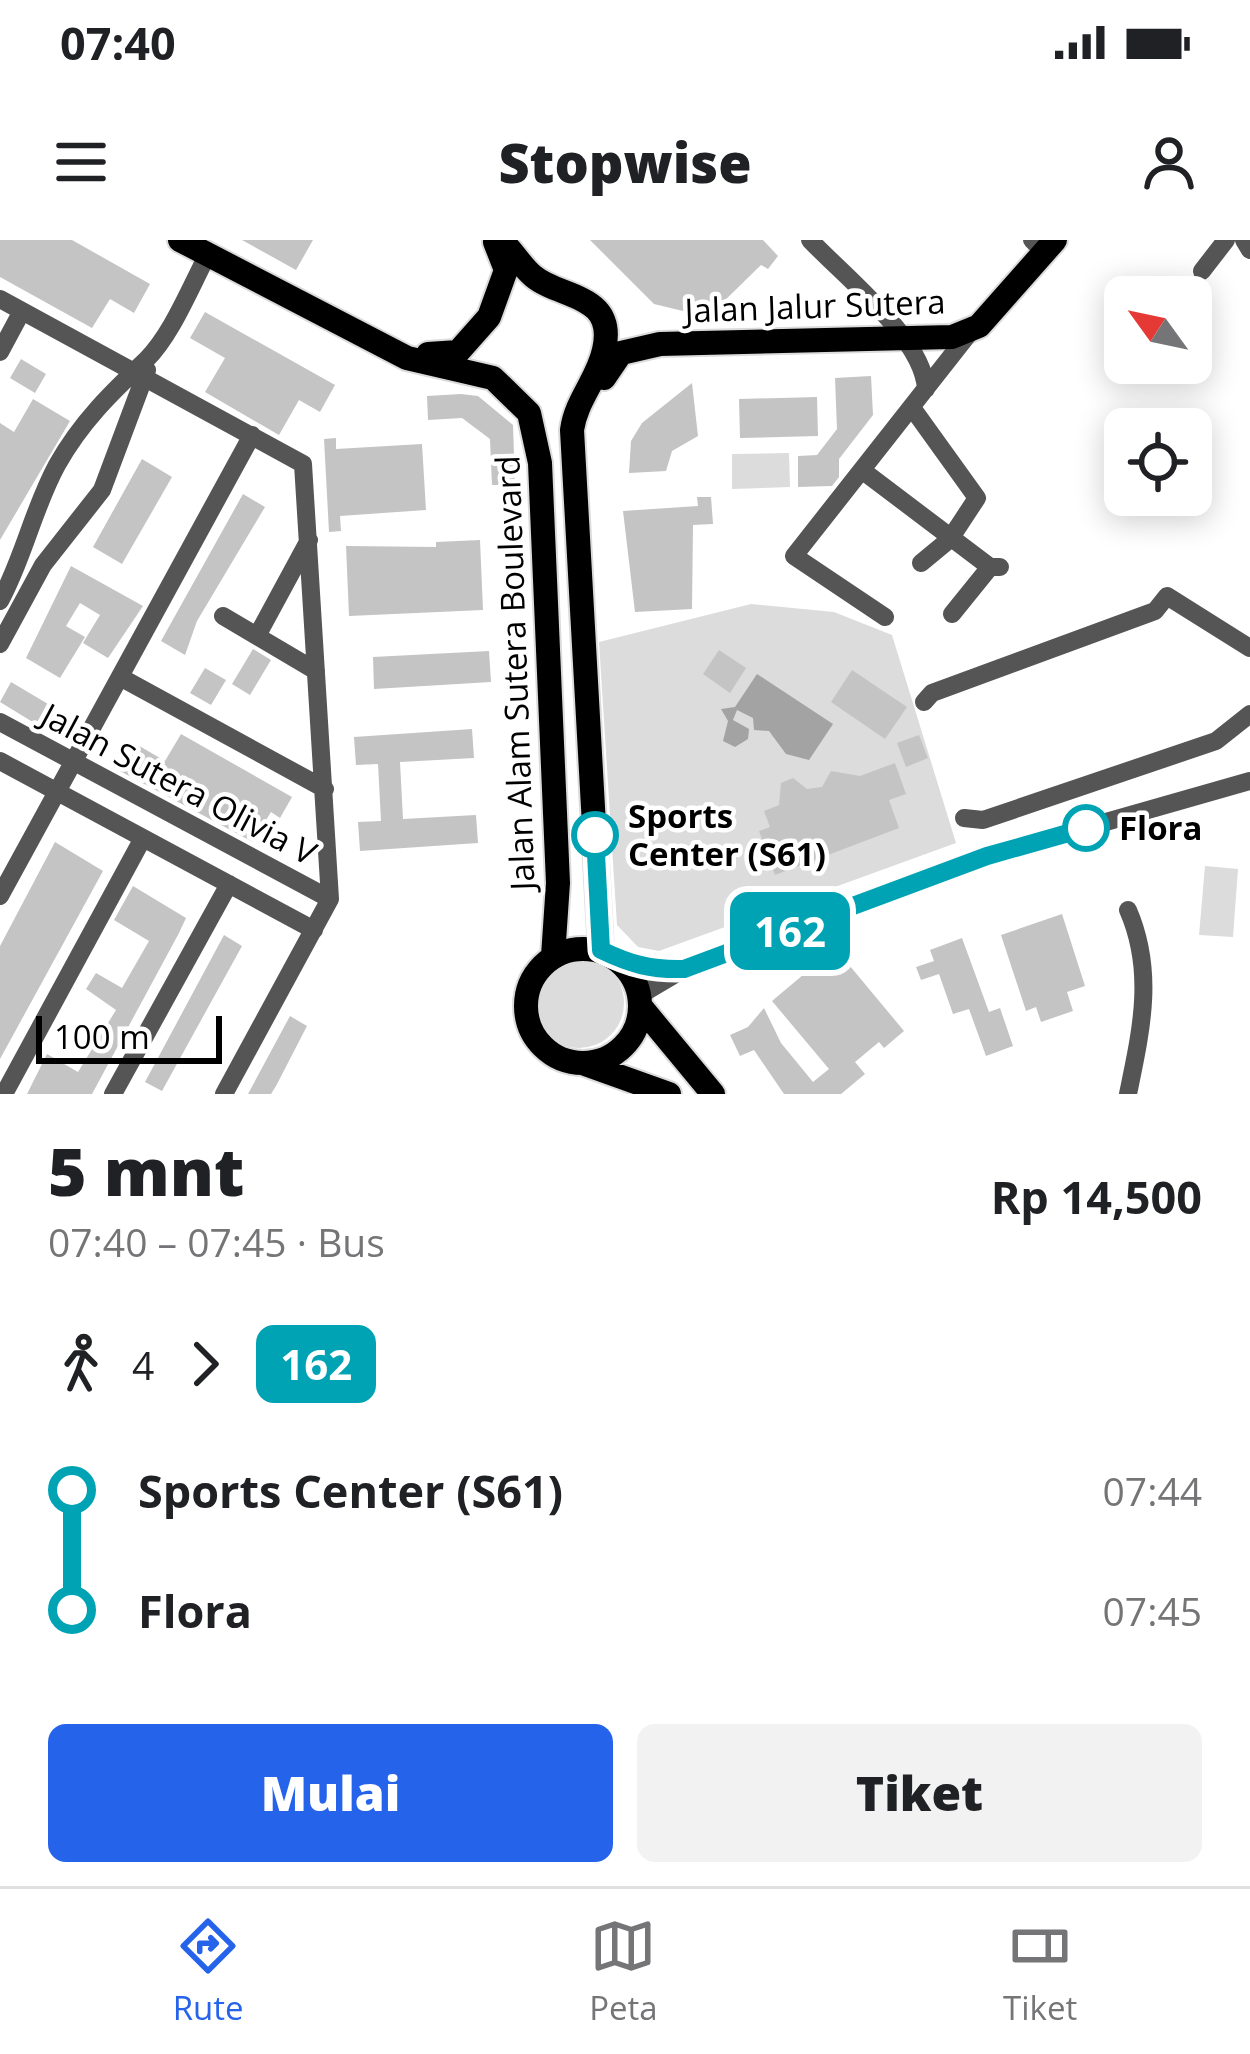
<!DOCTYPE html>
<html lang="id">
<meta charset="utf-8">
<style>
body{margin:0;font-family:"Open Sans",sans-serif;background:#f2f2f2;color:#202124;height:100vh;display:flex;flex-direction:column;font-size:45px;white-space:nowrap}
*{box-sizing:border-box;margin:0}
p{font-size:39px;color:#757577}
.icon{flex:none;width:66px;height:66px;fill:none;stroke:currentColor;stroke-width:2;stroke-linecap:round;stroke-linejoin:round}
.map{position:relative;height:854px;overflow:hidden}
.drawer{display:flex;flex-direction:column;background:#fff;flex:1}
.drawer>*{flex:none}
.badge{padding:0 24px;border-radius:18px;font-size:42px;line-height:78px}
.needle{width:78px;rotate:303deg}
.buttons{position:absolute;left:1104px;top:36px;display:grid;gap:24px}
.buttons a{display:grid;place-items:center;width:108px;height:108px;border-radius:18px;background:#fff;box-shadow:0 6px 30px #0003;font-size:60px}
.scale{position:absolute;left:36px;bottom:30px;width:186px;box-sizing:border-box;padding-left:12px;border:6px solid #000;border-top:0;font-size:33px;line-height:42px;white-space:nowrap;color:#000;-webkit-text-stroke:9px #fff;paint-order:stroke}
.map>.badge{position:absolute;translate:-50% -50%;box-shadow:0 0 0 6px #fff}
.legs{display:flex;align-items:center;gap:18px;height:132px;padding:0 48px;font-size:39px}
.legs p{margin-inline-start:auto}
.head{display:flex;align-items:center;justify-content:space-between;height:204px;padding:0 48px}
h1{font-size:66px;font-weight:800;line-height:90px}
.primary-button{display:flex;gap:24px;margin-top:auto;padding:24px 48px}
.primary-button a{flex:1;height:138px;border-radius:18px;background:#2563eb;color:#fff;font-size:48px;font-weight:800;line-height:138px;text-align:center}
.primary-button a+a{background:#f2f2f2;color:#202124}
ul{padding:0 48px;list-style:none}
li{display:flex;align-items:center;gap:42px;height:120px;font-size:45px}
li i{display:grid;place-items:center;width:18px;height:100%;margin:0 15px;background:currentColor}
li i::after{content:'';width:30px;height:30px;margin:-15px;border:9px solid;border-radius:50%;background:#fff}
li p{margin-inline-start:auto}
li:first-child i{background:linear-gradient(#0000 50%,currentColor 0)}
li:last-child i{background:linear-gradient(currentColor 50%,#0000 0)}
.status{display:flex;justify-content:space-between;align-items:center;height:84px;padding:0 60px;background:#fff;direction:ltr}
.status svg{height:33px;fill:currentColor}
header{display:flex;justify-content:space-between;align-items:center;height:156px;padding:0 48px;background:#fff;font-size:54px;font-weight:800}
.dock{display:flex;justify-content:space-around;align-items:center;height:168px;border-top:3px solid #e0e0e0;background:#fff;font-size:33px;color:#757577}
.dock a{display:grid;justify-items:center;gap:6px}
.dock .selected{color:#2563eb}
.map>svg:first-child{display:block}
.green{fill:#dcdcdc}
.water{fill:#a3a3a3}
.building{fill:#c4c4c4}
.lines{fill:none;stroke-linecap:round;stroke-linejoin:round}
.major-casing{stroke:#dbdbdb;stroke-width:28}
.minor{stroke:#555;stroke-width:18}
.major{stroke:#000;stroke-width:24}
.line-1-casing{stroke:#fff;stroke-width:27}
.line-1{stroke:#00a3b4;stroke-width:18}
.stop-1-dot{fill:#fff;stroke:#00a3b4;stroke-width:6}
.labels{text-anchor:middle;stroke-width:9;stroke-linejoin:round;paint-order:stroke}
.street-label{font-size:33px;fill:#000;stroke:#fff}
.stop-label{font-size:33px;font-weight:bold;fill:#000;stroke:#fff;text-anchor:start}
</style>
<div class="status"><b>07:40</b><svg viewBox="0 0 49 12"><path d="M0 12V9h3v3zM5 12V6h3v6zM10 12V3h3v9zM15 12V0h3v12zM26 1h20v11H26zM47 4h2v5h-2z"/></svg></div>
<header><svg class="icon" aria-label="menu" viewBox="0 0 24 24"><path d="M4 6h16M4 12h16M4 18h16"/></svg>Stopwise<svg class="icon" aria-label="person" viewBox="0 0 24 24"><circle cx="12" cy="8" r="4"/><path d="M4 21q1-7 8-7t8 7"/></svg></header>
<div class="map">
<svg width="1250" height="854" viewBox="0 0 1250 854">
<rect width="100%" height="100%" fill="#fff"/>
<path class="green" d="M789,213L790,247L732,249V214Z
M751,364L834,372L892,395L956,603L659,711L638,707L617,685L599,402Z
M1205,626L1238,629L1233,697L1199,695Z
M534 763a45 45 0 1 1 90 0a45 45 0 1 1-90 0Z"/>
<path class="water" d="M757,434L833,484L809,520L786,514L769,491L754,490L753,478L737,470L733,480L749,489L748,499L735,507L723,501L728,481L721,469L735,467Z"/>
<path class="building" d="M0,0H72L150,44L134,73L110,59L92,88L0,37Z
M242,0H313L296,30Z
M590,0H763L778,16L768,29L761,25L718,67L687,72L654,64Z
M205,72L335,145L320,172L299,160L279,195L205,152L225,118L190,98Z
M21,119L46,134L35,153L10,138Z
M871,136L873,175L839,219V237L832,246L798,247V216L817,215L837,189L835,138Z
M692,143L698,196L672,211L666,231L629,233L631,201L642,183Z
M461,154L478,156L513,185L515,245H492L490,199L462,178L428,180L427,156Z
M817,157L818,196L740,198L739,159Z
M33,159L70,181L0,300V183L14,192Z
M336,198V209L422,204L426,270L340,276L341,291L329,292L324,199Z
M142,219L172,237L122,324L93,307Z
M243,254L265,267L197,381L185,415L161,401Z
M697,257H711L713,284L693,285L692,369L635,372L623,271L698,266Z
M480,300L483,370L349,376L346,306L436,307V302Z
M71,326L143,366L108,418L83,403L100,375L80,363L66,386L85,397L60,438L26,418Z
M253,409L271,420L250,455L232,444Z
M719,410L746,428L730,453L703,434Z
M489,411L491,442L374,449L373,417Z
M205,428L226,440L211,465L190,453Z
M852,430L907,467L885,499L831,462Z
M11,442L48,464L36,484L0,462Z
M472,489L474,518L400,522L403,579L476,575L478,603L360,611L358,582L381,581L378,524L356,525L354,497Z
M181,494L292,557L280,578L271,572L253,602L120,531L136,504L165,521Z
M919,495L928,518L906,527L897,503Z
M895,523L906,554L889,560L899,588L775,635L759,591L770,587L764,571L779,565L781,543L793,538L807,549L822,547L831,531L860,536Z
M55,602L103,631L0,819V706Z
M133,646L186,678L179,693L92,854H27L47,814L78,832L116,770L86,749L96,733L122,748L149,701L114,680Z
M1062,674L1085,746L1067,752L1073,771L1041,782L1036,767L1026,771L1001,695Z
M224,695L242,706L162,851L145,842Z
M962,698L989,772L1000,768L1013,806L986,816L969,769L953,774L939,734L921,740L916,727L934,721L930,710Z
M835,708L904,791L884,808L879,802L855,822L865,834L841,854H784L754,810L740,816L730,795L748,787L764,768L781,803L813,842L829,829L772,761Z
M290,776L307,786L276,846L271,854H248Z"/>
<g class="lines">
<g class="major-casing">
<path id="major" d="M180,0L407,118L493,138L529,173L540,223L558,643L553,716
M501,0C513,11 521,26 533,36C560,59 617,53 604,110C598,139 576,160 572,190L601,711
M428,114L458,112L489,77L506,30L495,2
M604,138L621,113L660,104L952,97L979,86L1055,0
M526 766a57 57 0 1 1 114 0a57 57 0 1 1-114 0Z
M641,767L713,854
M585,824L669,854"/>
</g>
<path class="minor" d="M810,0C845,37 923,98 926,149
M1032,0L1035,3
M1244,0L1250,10
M1202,31L1226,0
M0,59L303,224L330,659L224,854
M0,112L22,71
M913,169L977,258L950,299L921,323
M863,231L990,327H1000
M0,361C24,317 33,269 57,225C81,182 112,152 146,120C172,94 190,48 207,16
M952,374L990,327
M223,376L316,431
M885,377L794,316L971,91
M257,396L309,300
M0,404L43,325L102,250L147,130
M120,437L325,549
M924,462L932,453L1155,371L1167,356L1250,408
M0,482L330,659
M0,521L314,690
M964,578L983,580L1216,501L1250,474
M0,656L252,195
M622,723L679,729
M640,755L684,729L987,616L1250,541
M4,854L143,598
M113,854L229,644
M1128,854C1141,791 1155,732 1128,670"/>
<use href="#major" class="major"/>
</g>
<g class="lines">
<g class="line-1-casing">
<path id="line-1" d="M595,595L601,710C630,724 651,730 684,729L987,616L1086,588"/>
</g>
<use href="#line-1" class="line-1"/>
</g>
<g class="stop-1-dot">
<circle cx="1086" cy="588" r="21"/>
<circle cx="595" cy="595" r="21"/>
</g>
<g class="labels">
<g class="street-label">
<text transform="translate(815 66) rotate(-2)" y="12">Jalan Jalur Sutera</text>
<text transform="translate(515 433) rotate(-92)" y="12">Jalan Alam Sutera Boulevard</text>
<text transform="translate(179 544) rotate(28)" y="12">Jalan Sutera Olivia V</text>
</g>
<g class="stop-label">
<text x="628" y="588">Sports<tspan x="628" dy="38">Center (S61)</tspan></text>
<text x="1119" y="600">Flora</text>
</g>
</g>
</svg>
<div class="buttons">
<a><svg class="needle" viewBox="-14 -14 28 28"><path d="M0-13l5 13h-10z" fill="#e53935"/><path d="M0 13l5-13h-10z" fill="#757577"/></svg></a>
<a><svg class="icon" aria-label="locate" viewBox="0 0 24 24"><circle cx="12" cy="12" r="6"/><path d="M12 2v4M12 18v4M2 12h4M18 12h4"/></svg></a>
</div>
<div class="scale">100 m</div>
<b class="badge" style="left:790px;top:691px;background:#00a3b4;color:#fff">162</b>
</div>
<section class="drawer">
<div class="head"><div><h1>5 mnt</h1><p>07:40 – 07:45 · Bus</p></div><b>Rp 14,500</b></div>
<div class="legs"><svg class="icon" aria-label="walk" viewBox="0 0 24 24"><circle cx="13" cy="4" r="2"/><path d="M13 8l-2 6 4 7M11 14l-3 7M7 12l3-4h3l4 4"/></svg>4<svg class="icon" aria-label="forward" viewBox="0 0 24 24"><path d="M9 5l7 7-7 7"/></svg><b class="badge" style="background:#00a3b4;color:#fff">162</b></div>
<ul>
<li><i style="color:#00a3b4"></i><b>Sports Center (S61)</b><p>07:44</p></li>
<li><i style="color:#00a3b4"></i><b>Flora</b><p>07:45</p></li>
</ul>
<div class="primary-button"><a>Mulai</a><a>Tiket</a></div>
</section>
<nav class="dock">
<a class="selected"><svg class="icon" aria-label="directions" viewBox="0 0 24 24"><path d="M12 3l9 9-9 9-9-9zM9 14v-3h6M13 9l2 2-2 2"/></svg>Rute</a>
<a><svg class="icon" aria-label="map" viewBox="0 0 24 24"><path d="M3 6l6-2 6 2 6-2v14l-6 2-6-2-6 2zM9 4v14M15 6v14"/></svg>Peta</a>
<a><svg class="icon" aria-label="tickets" viewBox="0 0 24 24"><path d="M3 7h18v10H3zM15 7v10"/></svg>Tiket</a>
</nav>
